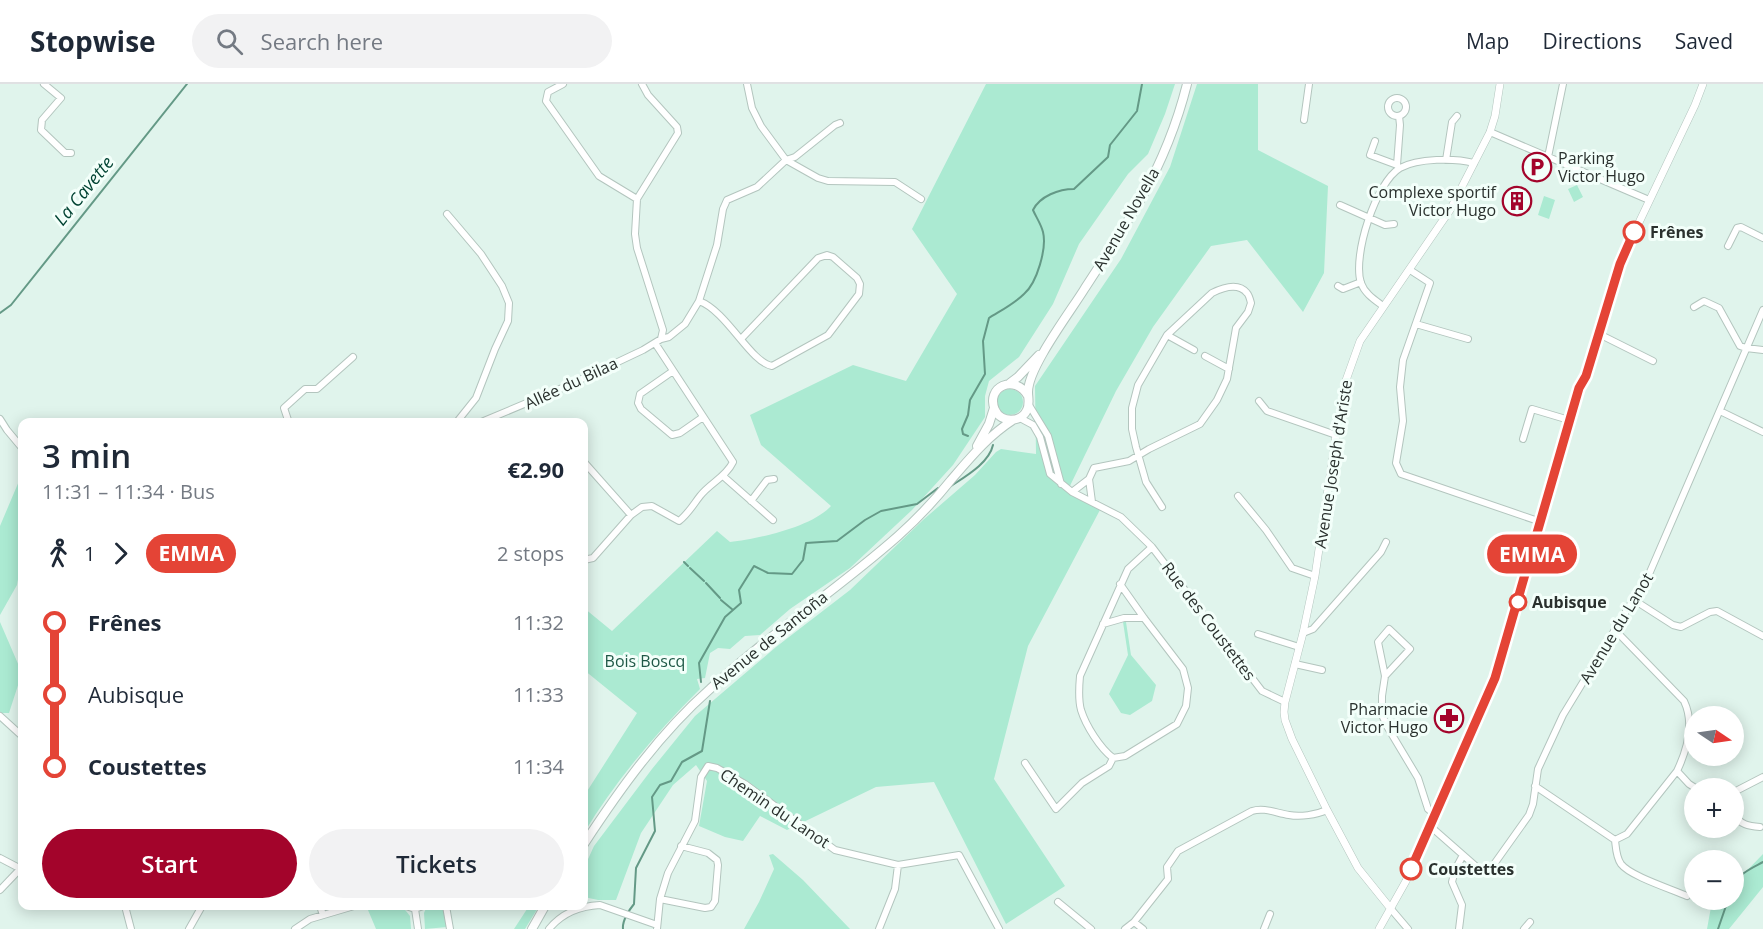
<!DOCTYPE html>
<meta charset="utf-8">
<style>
body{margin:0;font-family:"Open Sans",sans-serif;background:#f2f2f3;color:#1f2937;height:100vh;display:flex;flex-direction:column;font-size:22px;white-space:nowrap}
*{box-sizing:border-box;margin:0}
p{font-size:20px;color:#747a83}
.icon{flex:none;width:33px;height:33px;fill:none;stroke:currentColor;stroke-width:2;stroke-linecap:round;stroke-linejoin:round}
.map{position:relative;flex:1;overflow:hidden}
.sheet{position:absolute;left:18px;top:334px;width:570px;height:492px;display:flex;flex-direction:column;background:#fff;border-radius:12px;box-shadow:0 3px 15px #0003}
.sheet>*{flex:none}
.badge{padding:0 12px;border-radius:20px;font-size:21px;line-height:39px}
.needle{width:39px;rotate:103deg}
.controls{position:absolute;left:1684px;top:622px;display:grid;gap:12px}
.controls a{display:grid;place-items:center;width:60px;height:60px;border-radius:50%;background:#fff;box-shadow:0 3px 15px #0003;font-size:30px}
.map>.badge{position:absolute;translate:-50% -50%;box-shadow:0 0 0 3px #fff}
.legs{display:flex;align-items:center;gap:9px;height:66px;padding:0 24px;font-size:20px}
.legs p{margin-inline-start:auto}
.head{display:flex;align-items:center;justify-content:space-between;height:102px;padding:0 24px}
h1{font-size:33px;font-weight:600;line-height:45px}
.button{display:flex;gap:12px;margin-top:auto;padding:12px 24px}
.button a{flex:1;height:69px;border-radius:36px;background:#a3042b;color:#fff;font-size:24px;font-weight:600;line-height:69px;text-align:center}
.button a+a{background:#f2f2f3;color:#1f2937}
ul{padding:0 24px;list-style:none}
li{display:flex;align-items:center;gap:21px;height:72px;font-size:22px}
li i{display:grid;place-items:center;width:9px;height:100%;margin:0 8px;background:currentColor}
li i::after{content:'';width:15px;height:15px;margin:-8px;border:4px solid;border-radius:50%;background:#fff}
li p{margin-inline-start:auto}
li:first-child i{background:linear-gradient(#0000 50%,currentColor 0)}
li:last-child i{background:linear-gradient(currentColor 50%,#0000 0)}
header{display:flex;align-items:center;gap:36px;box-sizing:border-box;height:84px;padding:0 30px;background:#fff;border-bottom:2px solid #e0e1e3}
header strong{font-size:28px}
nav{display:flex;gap:33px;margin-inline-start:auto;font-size:21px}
.search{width:420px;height:54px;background:#f2f2f3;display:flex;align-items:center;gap:15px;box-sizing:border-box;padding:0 21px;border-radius:33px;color:#747a83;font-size:22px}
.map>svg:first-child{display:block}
.green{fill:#abead2}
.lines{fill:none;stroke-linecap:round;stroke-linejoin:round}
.stream{stroke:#649986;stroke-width:2}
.minor-casing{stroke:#b3c5be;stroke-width:8}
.tertiary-casing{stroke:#b3c5be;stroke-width:8}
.secondary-casing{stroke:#b3c5be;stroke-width:10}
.minor{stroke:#fff;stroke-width:6}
.tertiary{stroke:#fff;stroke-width:7}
.secondary{stroke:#fff;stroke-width:8}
.line-1-casing{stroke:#fff;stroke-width:14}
.line-1{stroke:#e44436;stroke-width:9}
.stop-1-dot{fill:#fff;stroke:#e44436;stroke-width:3}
.labels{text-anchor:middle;stroke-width:6;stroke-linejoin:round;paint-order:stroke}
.poi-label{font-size:16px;fill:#2a312e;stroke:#f3fffa;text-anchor:end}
.street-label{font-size:16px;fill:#2a312e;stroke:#f3fffa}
.stop-label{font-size:16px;font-weight:bold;fill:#2a312e;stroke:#f3fffa;text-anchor:start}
.park-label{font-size:16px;fill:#1e5846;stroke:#f3fffa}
.water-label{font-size:18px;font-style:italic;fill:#024433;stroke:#f3fffa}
</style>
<header>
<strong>Stopwise</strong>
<div class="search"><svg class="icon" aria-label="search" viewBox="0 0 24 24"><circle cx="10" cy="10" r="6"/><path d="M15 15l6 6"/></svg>Search here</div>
<nav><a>Map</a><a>Directions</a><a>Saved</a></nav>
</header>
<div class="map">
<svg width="1763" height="845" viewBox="0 0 1763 845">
<rect width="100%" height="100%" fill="#e0f4ec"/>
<path class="green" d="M986,0H1175L1165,30L1148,70L1128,90L1079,160L1053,220L1019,273L989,297L985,312V333L953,381L912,426L850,484L790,525L760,551L745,552L730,565L718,564L710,569L705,594L697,595L700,605C657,648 615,697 584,749V712L637,629L584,586V524L612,547L717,447L730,458C758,455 812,443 831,422L761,361L750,331L853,281L906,297L957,210L912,145Z
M1197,0H1258V66L1328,102L1324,189L1303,228L1247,156L1211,162L1153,243L1116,307L1067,408L1101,424L1028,562L994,695L1065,802L1006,840L934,698L876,703L787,746L760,732L743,757L725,753L699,742L707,697L696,681L673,701L641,749L616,816H598L584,813V784L594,762L652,685L695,632L776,563L850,506L923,436L975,391L996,368L1001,365L1036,370L1035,302L1121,175L1170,83Z
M1577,101L1583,113L1574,118L1568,105Z
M1544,112L1555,116L1549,135L1538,131Z
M997 318a13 13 0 1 1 26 0a13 13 0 1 1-26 0Z
M22,390V472L17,501L0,531V442Z
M0,538L22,589L9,629H0Z
M1123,538H1126L1131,571L1156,601L1152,617L1130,631L1121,629L1109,610L1128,571Z
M773,770L803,796L850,845H744L759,818L774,785L769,771Z
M1763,770V803L1729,845H1707L1711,823L1718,816H1734V800Z
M377,822H402L410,832L411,845H376L368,826L377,824Z
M427,822H444L447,843L425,845L424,829Z
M529,822H539L525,845H514Z"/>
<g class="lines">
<path class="stream" d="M0,229L11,221L187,0
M968,352L963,350L962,345L968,331L970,316L985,290L983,257L989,234C1000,227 1014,220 1024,210C1037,199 1047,164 1043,148C1041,140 1036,133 1033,126C1040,112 1059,105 1074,105L1108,73L1110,61L1137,27L1142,0
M951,402C966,392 989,379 993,361
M684,478L688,482
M690,484L704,497
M706,499L720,514
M721,516L733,526
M701,598L699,579L725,533L741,519L739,506L754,482L768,489L792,490L803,476L806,459L837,457L865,436L881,427L917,420L938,404
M1734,802C1739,789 1752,784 1763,778
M623,845C622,837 629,826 634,820L636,784L655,747L652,713L660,701L671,697L682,678L702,667L710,617
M1718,845L1728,816"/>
<g class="minor-casing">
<path id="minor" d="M44,0L61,14L42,36L41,46L65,69H71
M563,0L548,8L546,17L599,92L637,115
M642,0L648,11L677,43L678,49L637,115L635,150L637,164L663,246L661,255
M747,0L752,24L761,42L786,76L818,94L828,97L895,98L921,115
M1388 23a9 9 0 1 1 18 0a9 9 0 1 1-18 0Z
M1399,32L1400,41L1397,81L1399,84
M1304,36L1309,0
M1490,48L1649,116
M1375,57L1370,71L1397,81
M1548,73L1563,0
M1446,76L1452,38L1457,32
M1340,121L1385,141L1394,140
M447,130L481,170L502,202L509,219L508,237L495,265L476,314L456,339
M1728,162L1737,144L1741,143L1763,154
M1410,186L1430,199L1403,276L1400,303L1403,337L1396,379L1401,390L1541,438
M1338,202L1343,205L1361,198
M699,217C727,227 750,278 772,282L828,251L859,210L860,200L857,194L833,173L827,171L818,174L741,255
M1383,222C1375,216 1365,210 1361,199C1352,172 1376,98 1400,84C1418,74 1455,74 1474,79
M1694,223L1704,217L1719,224L1740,262L1746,264L1763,266
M1416,240L1468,255
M1599,250L1653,277
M1167,251L1194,266
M1205,272L1229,285
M673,287L640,310L638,319L641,325L672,351L680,349L703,333
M1259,317L1267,327L1336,351
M1029,321L1048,352L1061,400
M1720,327L1763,348
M1020,334L1033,341L1040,353L1050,390L1072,408L1121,433L1152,463L1262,607L1285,618
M0,335L7,346L22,364
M289,339L284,324L305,305H317L353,273
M479,339L567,302L643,266L661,255L669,253L685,240L699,217L717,161L723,125L727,116L757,103L786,76L795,73L835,41L840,39
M1523,355L1532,325L1569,336
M584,378L631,431
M723,392L773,436
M1089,395L1092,418
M1072,408L1089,395L1094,384L1129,377L1149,365L1200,340L1217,316L1227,295L1236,244L1248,228L1251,219C1250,215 1249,211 1247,209C1238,198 1222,204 1212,209L1167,251L1138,301L1132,324V345L1136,363L1146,398L1162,423
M1238,412L1266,446L1292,484L1315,492
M751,417L767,396L774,395
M584,476L593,474L631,431L642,423L652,422L679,437C688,430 693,421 700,412C710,399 726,393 733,378L655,259
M1120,500L1144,534L1183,585L1188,604L1186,622L1177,640L1125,672L1113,674C1100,664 1086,642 1081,626C1078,615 1079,603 1080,592L1128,485L1152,463
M1634,516L1673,541L1681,543L1710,528L1717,527L1763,552
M1103,540L1124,534H1144
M1615,546L1684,617C1695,640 1687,666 1677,687L1689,700L1697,705
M1303,549L1313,545L1381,468L1386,458
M1258,550L1299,563
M1295,580L1322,586
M1385,592L1410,565L1389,545L1378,558L1385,592L1382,612V631L1388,644L1418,694L1428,725L1435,731
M0,632L22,652
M1025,679L1056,725L1082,699L1109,682L1113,674
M1535,702L1615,756L1627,750L1677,687
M1734,708L1763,693
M1734,730C1740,741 1749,742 1760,743
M1430,742L1479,785L1486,786L1492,783L1529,731L1533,720L1538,685L1563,631L1650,488L1763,226
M1615,756C1616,764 1616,773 1621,780C1630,792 1671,805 1687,812
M0,774L21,785
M0,806L22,783
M660,815L705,824L711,823L715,817L718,781L717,776L708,769L681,762
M1058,818L1091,845
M125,822L131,845
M320,822L323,831
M406,822L415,825L423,822
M446,822L450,845
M415,825L418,845
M1391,825L1408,845
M1134,838L1143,845
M189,845L202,822
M295,845L310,835L354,822
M549,845C562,829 580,822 600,821L657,841
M657,845L660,815L668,789L695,737L701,693L708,682L717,684L745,700L835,766L898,781L959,771L999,845
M879,845L895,805L898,781
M1125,845L1134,838L1168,795L1167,783L1178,767L1252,727C1264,723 1276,729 1289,731C1300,733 1316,731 1327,726
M1264,845L1270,830
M1459,845L1462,821L1452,798L1455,786L1463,771
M1524,845L1530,838"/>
</g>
<g class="tertiary-casing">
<path id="tertiary" d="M1391,825L1358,784L1327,726L1292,655L1285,636L1284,628L1285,618L1303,549L1315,492L1336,351L1345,299L1360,257L1450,126L1490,48L1495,32L1500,0
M1379,845L1406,797L1495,594L1555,392L1565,348L1579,305L1586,289L1624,170L1695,21L1703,0"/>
</g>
<g class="secondary-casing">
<path id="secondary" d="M1010,299L1018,293L1039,271
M1028,312C1015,289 985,303 995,326C1001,339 1021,339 1027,326C1030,320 1028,314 1028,308C1028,283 1071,227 1085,204C1104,175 1123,145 1141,115C1161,79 1177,40 1187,0
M977,362L989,340L994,324
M584,760C620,705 660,649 710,605C769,550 837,506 898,452C917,435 935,416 951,396C970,374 988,352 1013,336
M532,845L545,822"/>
</g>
<use href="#minor" class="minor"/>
<use href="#tertiary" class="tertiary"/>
<use href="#secondary" class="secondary"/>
</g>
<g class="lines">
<g class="line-1-casing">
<path id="line-1" d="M1411,785L1495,594L1579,304L1586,292L1620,180L1634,148"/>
</g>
<use href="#line-1" class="line-1"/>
</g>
<defs>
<g id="parking-ring" transform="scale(1.5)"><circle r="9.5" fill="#f3fffa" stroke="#a3042b" stroke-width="1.5"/><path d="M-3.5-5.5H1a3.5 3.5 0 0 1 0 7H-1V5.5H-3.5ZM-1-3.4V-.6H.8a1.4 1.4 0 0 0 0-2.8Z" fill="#a3042b"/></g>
<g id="building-ring" transform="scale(1.5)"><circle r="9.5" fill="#f3fffa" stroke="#a3042b" stroke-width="1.5"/><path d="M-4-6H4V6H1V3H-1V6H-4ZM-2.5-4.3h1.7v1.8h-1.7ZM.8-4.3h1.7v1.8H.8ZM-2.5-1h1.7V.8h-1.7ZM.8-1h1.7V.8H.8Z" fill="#a3042b"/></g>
<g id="pharmacy-ring" transform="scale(1.5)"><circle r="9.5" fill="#f3fffa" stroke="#a3042b" stroke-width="1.5"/><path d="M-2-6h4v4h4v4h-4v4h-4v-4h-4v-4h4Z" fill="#a3042b"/></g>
</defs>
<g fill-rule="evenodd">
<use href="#parking-ring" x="1537" y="83"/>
<use href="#building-ring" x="1517" y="117"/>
<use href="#pharmacy-ring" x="1449" y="634"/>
</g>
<g class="stop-1-dot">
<circle cx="1634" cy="148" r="10"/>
<circle cx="1518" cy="518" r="8"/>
<circle cx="1411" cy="785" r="10"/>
</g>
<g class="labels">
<g class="poi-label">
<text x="1558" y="80" text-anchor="start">Parking<tspan x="1558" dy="18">Victor Hugo</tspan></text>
<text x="1496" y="114">Complexe sportif<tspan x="1496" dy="18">Victor Hugo</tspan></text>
<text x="1428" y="631">Pharmacie<tspan x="1428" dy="18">Victor Hugo</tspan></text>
</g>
<g class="street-label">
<text transform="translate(1126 135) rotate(-60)" y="6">Avenue Novella</text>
<text transform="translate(571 299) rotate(-25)" y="6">Allée du Bilaa</text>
<text transform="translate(1333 380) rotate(-81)" y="6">Avenue Joseph d'Ariste</text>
<text transform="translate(1209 537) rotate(53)" y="6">Rue des Coustettes</text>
<text transform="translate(1616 544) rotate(-59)" y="6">Avenue du Lanot</text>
<text transform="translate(769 556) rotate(-39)" y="6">Avenue de Santoña</text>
<text transform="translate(775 724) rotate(34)" y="6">Chemin du Lanot</text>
</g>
<g class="stop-label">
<text x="1650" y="154">Frênes</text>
<text x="1532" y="524">Aubisque</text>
<text x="1428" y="791">Coustettes</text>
</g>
<g class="park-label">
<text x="645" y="583">Bois Boscq</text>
</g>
<g class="water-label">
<text transform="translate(84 107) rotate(-51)" y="6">La Cavette</text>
</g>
</g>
</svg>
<div class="controls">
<a><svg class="needle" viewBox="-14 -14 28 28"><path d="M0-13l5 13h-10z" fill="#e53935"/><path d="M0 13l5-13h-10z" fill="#747a83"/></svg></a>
<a>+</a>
<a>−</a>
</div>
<b class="badge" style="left:1532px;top:470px;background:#e44436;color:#fff">EMMA</b>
<section class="sheet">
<div class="head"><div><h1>3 min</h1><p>11:31 – 11:34 · Bus</p></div><b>€2.90</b></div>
<div class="legs"><svg class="icon" aria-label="walk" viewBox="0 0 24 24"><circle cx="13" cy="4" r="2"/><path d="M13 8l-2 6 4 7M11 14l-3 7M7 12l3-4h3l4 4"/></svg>1<svg class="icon" aria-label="forward" viewBox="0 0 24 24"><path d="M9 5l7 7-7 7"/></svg><b class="badge" style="background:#e44436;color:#fff">EMMA</b><p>2 stops</p></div>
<ul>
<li><i style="color:#e44436"></i><b>Frênes</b><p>11:32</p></li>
<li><i style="color:#e44436"></i><span>Aubisque</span><p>11:33</p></li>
<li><i style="color:#e44436"></i><b>Coustettes</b><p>11:34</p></li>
</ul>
<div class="button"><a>Start</a><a>Tickets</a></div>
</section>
</div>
